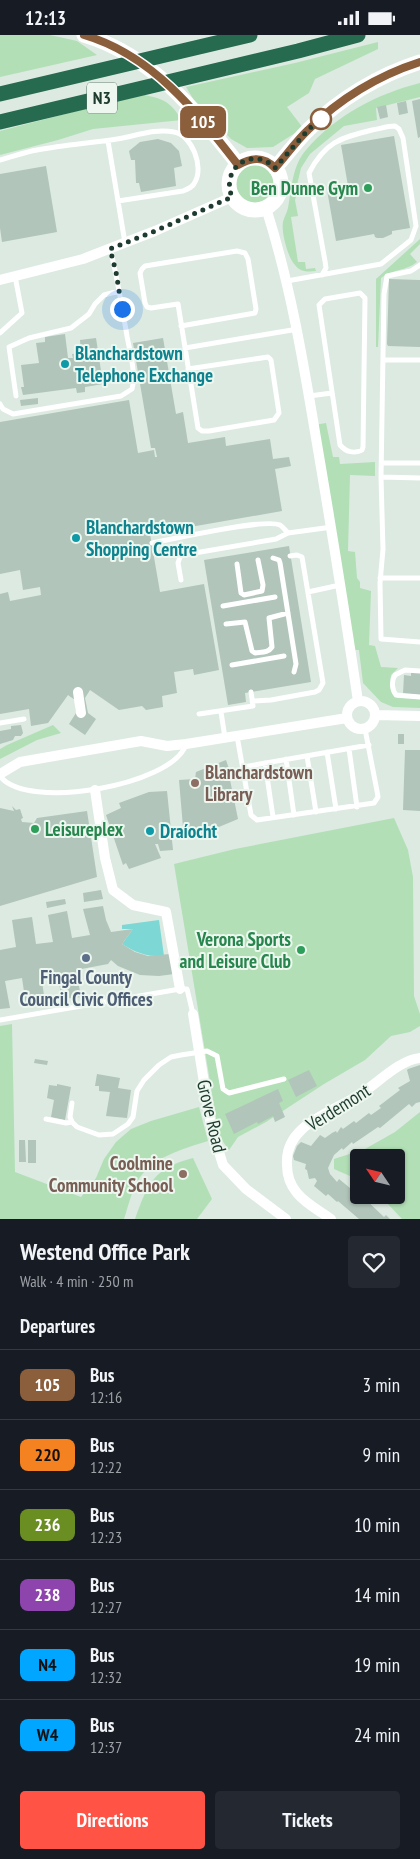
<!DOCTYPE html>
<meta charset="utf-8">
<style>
body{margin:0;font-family:"PT Sans Narrow",sans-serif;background:#242831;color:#f1f3f6;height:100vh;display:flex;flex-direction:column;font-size:19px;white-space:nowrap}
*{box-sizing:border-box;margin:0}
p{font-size:16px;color:#9ea1a6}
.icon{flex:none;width:28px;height:28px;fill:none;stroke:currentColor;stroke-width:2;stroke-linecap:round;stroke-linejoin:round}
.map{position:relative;height:1184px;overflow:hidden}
.panel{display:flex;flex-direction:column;background:#171b24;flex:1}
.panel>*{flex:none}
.badge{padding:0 10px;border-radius:8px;font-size:18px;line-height:32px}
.needle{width:32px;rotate:305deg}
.buttons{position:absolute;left:350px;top:1114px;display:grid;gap:10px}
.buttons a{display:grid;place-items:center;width:55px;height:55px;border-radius:5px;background:#171b24;box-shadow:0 1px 4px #0004;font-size:25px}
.you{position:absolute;width:25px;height:25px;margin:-12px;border:4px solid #fff;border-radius:50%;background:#1a73e8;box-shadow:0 0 0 8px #1a73e833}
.map>.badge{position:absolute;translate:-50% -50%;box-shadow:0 0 0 2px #fff}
h2{padding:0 20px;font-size:19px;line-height:45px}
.round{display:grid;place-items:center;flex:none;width:52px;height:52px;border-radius:5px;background:#242831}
.summary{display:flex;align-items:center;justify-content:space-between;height:85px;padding:0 20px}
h1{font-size:24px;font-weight:700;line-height:38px}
.cta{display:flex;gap:10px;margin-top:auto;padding:10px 20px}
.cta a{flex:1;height:58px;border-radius:5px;background:#ff5346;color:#fff;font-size:20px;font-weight:700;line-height:58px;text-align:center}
.cta a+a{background:#242831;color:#f1f3f6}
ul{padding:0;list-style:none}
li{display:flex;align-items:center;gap:15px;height:70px;padding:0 20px;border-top:1px solid #363941}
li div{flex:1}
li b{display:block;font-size:19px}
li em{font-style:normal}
li .badge{min-width:55px;font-weight:700;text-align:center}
.status{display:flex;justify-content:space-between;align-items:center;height:35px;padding:0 25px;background:#171b24;direction:ltr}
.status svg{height:14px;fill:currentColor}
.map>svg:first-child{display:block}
.green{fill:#b2dfb6}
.water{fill:#7dd7d5}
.building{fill:#b1c5ba}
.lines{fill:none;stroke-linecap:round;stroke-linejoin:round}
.lane{stroke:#fff;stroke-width:5}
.street{stroke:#fff;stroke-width:10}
.secondary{stroke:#fff;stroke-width:15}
.highway{stroke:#266a50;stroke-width:15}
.line-casing{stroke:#fff;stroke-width:11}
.line{stroke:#8b5e3c;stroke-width:8}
.walk{stroke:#1d3b2e;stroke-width:5;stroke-dasharray:0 9}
.stop-dot{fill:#fff;stroke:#8b5e3c;stroke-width:2.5}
.leisure-dot{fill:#2e9e5b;stroke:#edf7f0;stroke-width:2}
.culture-dot{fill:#0f9aa8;stroke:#edf7f0;stroke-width:2}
.education-dot{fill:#8d6e63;stroke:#edf7f0;stroke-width:2}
.service-dot{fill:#5c6f8a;stroke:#edf7f0;stroke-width:2}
.labels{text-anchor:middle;stroke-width:4;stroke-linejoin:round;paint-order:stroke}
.shield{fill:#edf7f0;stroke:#5b7368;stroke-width:1}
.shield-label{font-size:18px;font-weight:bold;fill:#1d3b2e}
.leisure-label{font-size:19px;font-weight:bold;fill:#27864d;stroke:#edf7f0;text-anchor:end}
.culture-label{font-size:19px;font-weight:bold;fill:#0d838f;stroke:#edf7f0;text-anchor:start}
.education-label{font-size:19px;font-weight:bold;fill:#785e54;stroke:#edf7f0;text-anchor:start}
.service-label{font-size:19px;font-weight:bold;fill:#4e5e75;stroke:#edf7f0}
.street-label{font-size:19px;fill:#1d3b2e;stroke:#edf7f0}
</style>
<div class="status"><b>12:13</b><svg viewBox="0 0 49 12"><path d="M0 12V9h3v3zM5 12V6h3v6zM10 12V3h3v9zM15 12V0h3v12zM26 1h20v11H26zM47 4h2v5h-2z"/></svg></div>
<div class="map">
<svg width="420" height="1184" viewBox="0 0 420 1184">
<rect width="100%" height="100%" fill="#dceae2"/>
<path class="green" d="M0,0H50L77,6L97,20L0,42Z
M378,7V14L315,44L309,58L287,72L303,93L273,112L247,113L231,104L194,65L186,52L295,28Z
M420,48V62L376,73L377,85L344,91L310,119L301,133L297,150L298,155L295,165L298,181L291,182L298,227H305L306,234L315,233L316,236C308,237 300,237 295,230C288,223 281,197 283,187C284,182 287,178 288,173C292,153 292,131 306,115C336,80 377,59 420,48Z
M144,60C165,64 170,67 182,85L93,94L58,105L0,120V96L88,73Z
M234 149a20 20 0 1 1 40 0a20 20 0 1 1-40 0Z
M420,204V209L410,219L417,227C406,236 393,234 381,243L378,312H376V244Z
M326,388L333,422H339L340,429L375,427V441L350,440L348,516L355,517L357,543L360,547V553L371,556L369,610L375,611L381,632L398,633L391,640C390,649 389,656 397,663L420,664V673L393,672L381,667L363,648L359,615H350L314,390Z
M53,690L61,698L37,705L0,724V714L7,710Z
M394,783L408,815L413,842L414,961L420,979V991L410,997L391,1001L365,1025L324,1049L266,1087L238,1102L229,1115L219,1101L174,829L235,814Z
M12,989L15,1137L81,1162L96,1143L104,1124L116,1107L131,1094L151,1086L199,1072L208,1106C183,1114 151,1122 137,1147C131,1158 128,1172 124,1184H0V991Z
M420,1077V1184H402L387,1168L376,1160H396V1122H359V1145L334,1134V1124L365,1114L395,1097Z
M193,1123L212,1164L197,1184H135C148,1148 154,1133 193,1123Z"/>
<path class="water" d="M159,885L164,921C148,922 136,918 122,909L133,894H122V890Z"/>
<path class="building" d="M420,64V102L418,103L412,66Z
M406,66L408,78L399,80L397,68Z
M386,70L388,82L380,84L377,72Z
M394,101L410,193L392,196V199L383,203H377L375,202L374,199L336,206L327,155L333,154L336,148L342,152L348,151L341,110Z
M158,104L171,108L179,116L182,131L174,133L176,151L141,157L139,148H136L135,125H131L129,116L140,107Z
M46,131L57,197L2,207L0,193V139Z
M389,244L420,245V312L388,311L387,309Z
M65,299L68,323H73L72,319L81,318L80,305L96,303L103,349L85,352V357L77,358L76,353L23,360L21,352H24L21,330L39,328L36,308L45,307V302Z
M163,303L176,379L183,377L188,408L225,402L226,411L270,404L273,424L289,422L291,431L275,434L282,476L150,499L160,557L204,549L219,635L194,640L193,634L174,637L177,658L162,661L163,672L146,675L142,671L119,675L90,655L85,663L88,678L96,684L85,700L69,689L76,678L75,665L68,660L48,688L31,691L29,674L0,679V559L8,557L10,566L41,560L40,552L23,555L20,535L0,539V387L129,365L138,418L154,415L155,422H157L155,413H151L133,308Z
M38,363V369L21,371L20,365Z
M289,511L311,647L245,658L246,667L228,670L204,525Z
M411,636H420V660L403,659L404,640L411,641Z
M21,690L23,698L21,701H15L13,705L0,709V696L11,694V691Z
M398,699H404V709H398Z
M405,715H420V776L403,775Z
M226,725L229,734L228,735L238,784L202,799L203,802L184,804L179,745L195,744L196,737Z
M167,756L173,815L160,816L158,809H155L161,823L129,834L126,828L123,830L106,780L121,773L119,768L149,757Z
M12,771L16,775L20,774L23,783L21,784L22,787L34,788L37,783L87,776L97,842L0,871V773L14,776Z
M101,855L103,864L84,867L83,858Z
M65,864L66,869L47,873L46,867Z
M103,871L106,885L111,897L133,894L122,909L135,917L148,921L170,919L174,939L159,941L140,940L118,931L111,925L108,929L76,935L81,962L62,964L57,938L41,940L45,967L26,970L22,943L5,946L10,973L0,974V915L16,912L12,885L32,882L36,909L53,907L48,880L67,876L72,903L90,900L83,874Z
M35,1024L48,1026L47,1030L34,1028Z
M420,1030V1067L416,1068L412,1072L409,1069L380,1093L378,1092L353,1109L352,1107L343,1115L342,1113L334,1120L328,1133L330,1139L337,1147L339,1144L361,1162L362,1161L384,1182L386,1180L390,1184H359L338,1166L337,1167L328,1159L326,1161L314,1151L317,1146L315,1143L309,1144L307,1135L305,1134L306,1129L294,1125L293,1121L297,1111L301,1107L311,1111L320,1100L325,1103L332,1098L336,1096L337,1098L341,1092L343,1094L354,1086L356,1088L369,1078L371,1080L381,1073L379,1071L400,1055L398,1053L410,1046L407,1035L408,1034Z
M309,1035L317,1051L296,1062L288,1045Z
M97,1039L120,1043L118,1053L131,1055L127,1083L106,1081L110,1057L99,1056V1051H95Z
M57,1049L71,1052L65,1085L51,1082L54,1065L47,1063L49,1050L57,1051Z
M278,1054L283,1066L279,1068L285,1082L275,1087L273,1081L258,1089L257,1087L234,1099L225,1079Z
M19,1105H25L26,1127H19Z
M28,1105H36V1128H28Z"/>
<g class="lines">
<path class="lane" d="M108,106L125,208
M0,125C12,122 25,117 37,115C64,110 91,108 117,104C136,101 155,93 174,97C192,100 204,132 195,147C193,152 188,154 183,156L118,166
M420,230L411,236L387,241L384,259L381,442L383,514L380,548L381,604L420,607
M287,246L381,229L411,205L416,191L403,103L399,94L395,91C387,91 379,94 372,95C340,103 325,107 309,138L325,226L326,233L322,240
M360,258L365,263L363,412L362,415C354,419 346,417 340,410L319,270L325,264Z
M181,291L255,278L256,274L248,224L245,218L237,216L145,231L142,234L140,238L145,268L147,272L151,273L178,269L198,393L202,396H209L274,385L279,378L271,325L268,322L188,334
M0,298L22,278L15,241
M185,313L298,294
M383,325H420
M16,361L9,312L29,303L71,293L89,279L95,269L104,260L119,256
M309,361L332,358
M0,369L3,374L13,379L121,361L132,354C137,338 128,311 126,295C121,268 117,240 110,214
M383,428H420
M381,442L420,443
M152,508C173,504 265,483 280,490C283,492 286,496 288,498
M273,523L279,525L280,528L296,629L294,637
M237,529L241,558L244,560L262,556L263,550L258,525
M380,543H420
M181,545L178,528L180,522L183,520L276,504L288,498L332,492
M308,557L340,550
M223,571L275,562
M226,589L245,587L252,616L255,618C262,617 268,618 272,612L269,583L288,578
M232,630L284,621
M420,636L405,635L395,640C391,646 392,655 396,660L420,662
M252,666L271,665L315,657L319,655L323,648L302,522L297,520L290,521
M221,677L225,703
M199,679L253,671L251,657
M0,688L24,684
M237,701L251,780L257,785L374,768L378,762L377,756L365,694
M349,714L357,772
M327,717L336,774
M307,721L316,777
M286,724L294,780
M265,728L273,782
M243,732L369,710
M0,741C26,776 171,751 186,710
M0,985L180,954H187L193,979
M72,1068L70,1082L72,1087L77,1092L99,1100L113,1099L128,1089L133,1082L137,1056L144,1045L159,1030L171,1022L181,1020L207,1016L217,1021L223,1054L229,1058L284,1044
M46,1084L66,1088L72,1087"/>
<path class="street" d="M266,173C290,248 303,325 316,403C331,491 345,578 358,666
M0,245L83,224L155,196L232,162
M78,657L81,678
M347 680a14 14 0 1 1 28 0a14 14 0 1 1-28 0Z
M375,680L420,681
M0,739L20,727L141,706L167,711L186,709L347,683
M95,755L105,823L113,855L133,870L166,877L180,954
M193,979L211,1091L223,1130L246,1154L286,1184
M331,1184C320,1176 306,1169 297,1158C291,1151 287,1141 287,1130C284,1090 331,1078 359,1060C377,1049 399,1025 420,1023"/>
<path class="secondary" d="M84,0C152,20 196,76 238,129
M229 149a26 26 0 1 1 52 0a26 26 0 1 1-52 0Z
M275,133C286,121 296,107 308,95C339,64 379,40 420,27"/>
<path class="highway" d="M0,59L250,0
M0,87L298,16L358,0"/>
</g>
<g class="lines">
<g class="line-casing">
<path id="line" d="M84,0C152,20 196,76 238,130C252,122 264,121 275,133C286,121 296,106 308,95C339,64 379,40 420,27"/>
</g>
<use href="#line" class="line"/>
<path class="walk" d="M122,274L116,237L110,214L155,196L232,162C220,133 253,110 275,133L307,96L322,82L321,84"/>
</g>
<circle class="stop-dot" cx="321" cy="84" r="10"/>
<g class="leisure-dot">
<circle cx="368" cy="153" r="5"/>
<circle cx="35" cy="794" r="5"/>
<circle cx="301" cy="915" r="5"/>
</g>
<g class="culture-dot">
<circle cx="65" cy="329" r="5"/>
<circle cx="76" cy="503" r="5"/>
<circle cx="150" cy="796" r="5"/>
</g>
<g class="education-dot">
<circle cx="195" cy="748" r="5"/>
<circle cx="183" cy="1139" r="5"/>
</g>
<circle class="service-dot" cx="86" cy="923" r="5"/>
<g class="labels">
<rect class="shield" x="87" y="47.5" width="30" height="31" rx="4"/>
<g class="shield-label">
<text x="102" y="69">N3</text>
</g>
<g class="leisure-label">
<text x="358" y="160">Ben Dunne Gym</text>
<text x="45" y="801" text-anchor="start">Leisureplex</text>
<text x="291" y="911">Verona Sports<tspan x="291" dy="22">and Leisure Club</tspan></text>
</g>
<g class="culture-label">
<text x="75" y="325">Blanchardstown<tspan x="75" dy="22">Telephone Exchange</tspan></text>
<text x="86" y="499">Blanchardstown<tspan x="86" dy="22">Shopping Centre</tspan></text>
<text x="160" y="803">Draíocht</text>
</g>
<g class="education-label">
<text x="205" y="744">Blanchardstown<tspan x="205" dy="22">Library</tspan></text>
<text x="173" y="1135" text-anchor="end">Coolmine<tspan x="173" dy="22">Community School</tspan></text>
</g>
<g class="service-label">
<text x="86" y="949">Fingal County<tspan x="86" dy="22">Council Civic Offices</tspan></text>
</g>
<g class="street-label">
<text transform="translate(338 1072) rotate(-32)" y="7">Verdemont</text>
<text transform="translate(212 1081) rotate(77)" y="7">Grove Road</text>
</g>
</g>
</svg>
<div class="buttons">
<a><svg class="needle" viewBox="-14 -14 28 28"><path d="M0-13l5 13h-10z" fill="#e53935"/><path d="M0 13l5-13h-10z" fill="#9ea1a6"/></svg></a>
</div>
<div class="you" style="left:122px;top:274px"></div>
<b class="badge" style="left:203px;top:87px;background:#8b5e3c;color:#fff">105</b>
</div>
<section class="panel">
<div class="summary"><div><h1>Westend Office Park</h1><p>Walk · 4 min · 250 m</p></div><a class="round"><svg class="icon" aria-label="heart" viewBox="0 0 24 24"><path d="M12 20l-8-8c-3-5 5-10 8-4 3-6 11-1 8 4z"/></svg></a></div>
<h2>Departures</h2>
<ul>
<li><span class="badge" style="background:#8b5e3c;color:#fff">105</span><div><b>Bus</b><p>12:16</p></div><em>3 min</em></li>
<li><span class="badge" style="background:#f58220;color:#111">220</span><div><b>Bus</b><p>12:22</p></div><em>9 min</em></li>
<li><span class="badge" style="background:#6b8e23;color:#fff">236</span><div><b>Bus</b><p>12:23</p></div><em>10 min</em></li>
<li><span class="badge" style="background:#8e44ad;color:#fff">238</span><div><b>Bus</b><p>12:27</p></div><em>14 min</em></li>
<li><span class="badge" style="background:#00a6ff;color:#111">N4</span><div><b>Bus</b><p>12:32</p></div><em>19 min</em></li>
<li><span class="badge" style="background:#00a6ff;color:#111">W4</span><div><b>Bus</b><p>12:37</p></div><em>24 min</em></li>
</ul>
<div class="cta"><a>Directions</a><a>Tickets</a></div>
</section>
